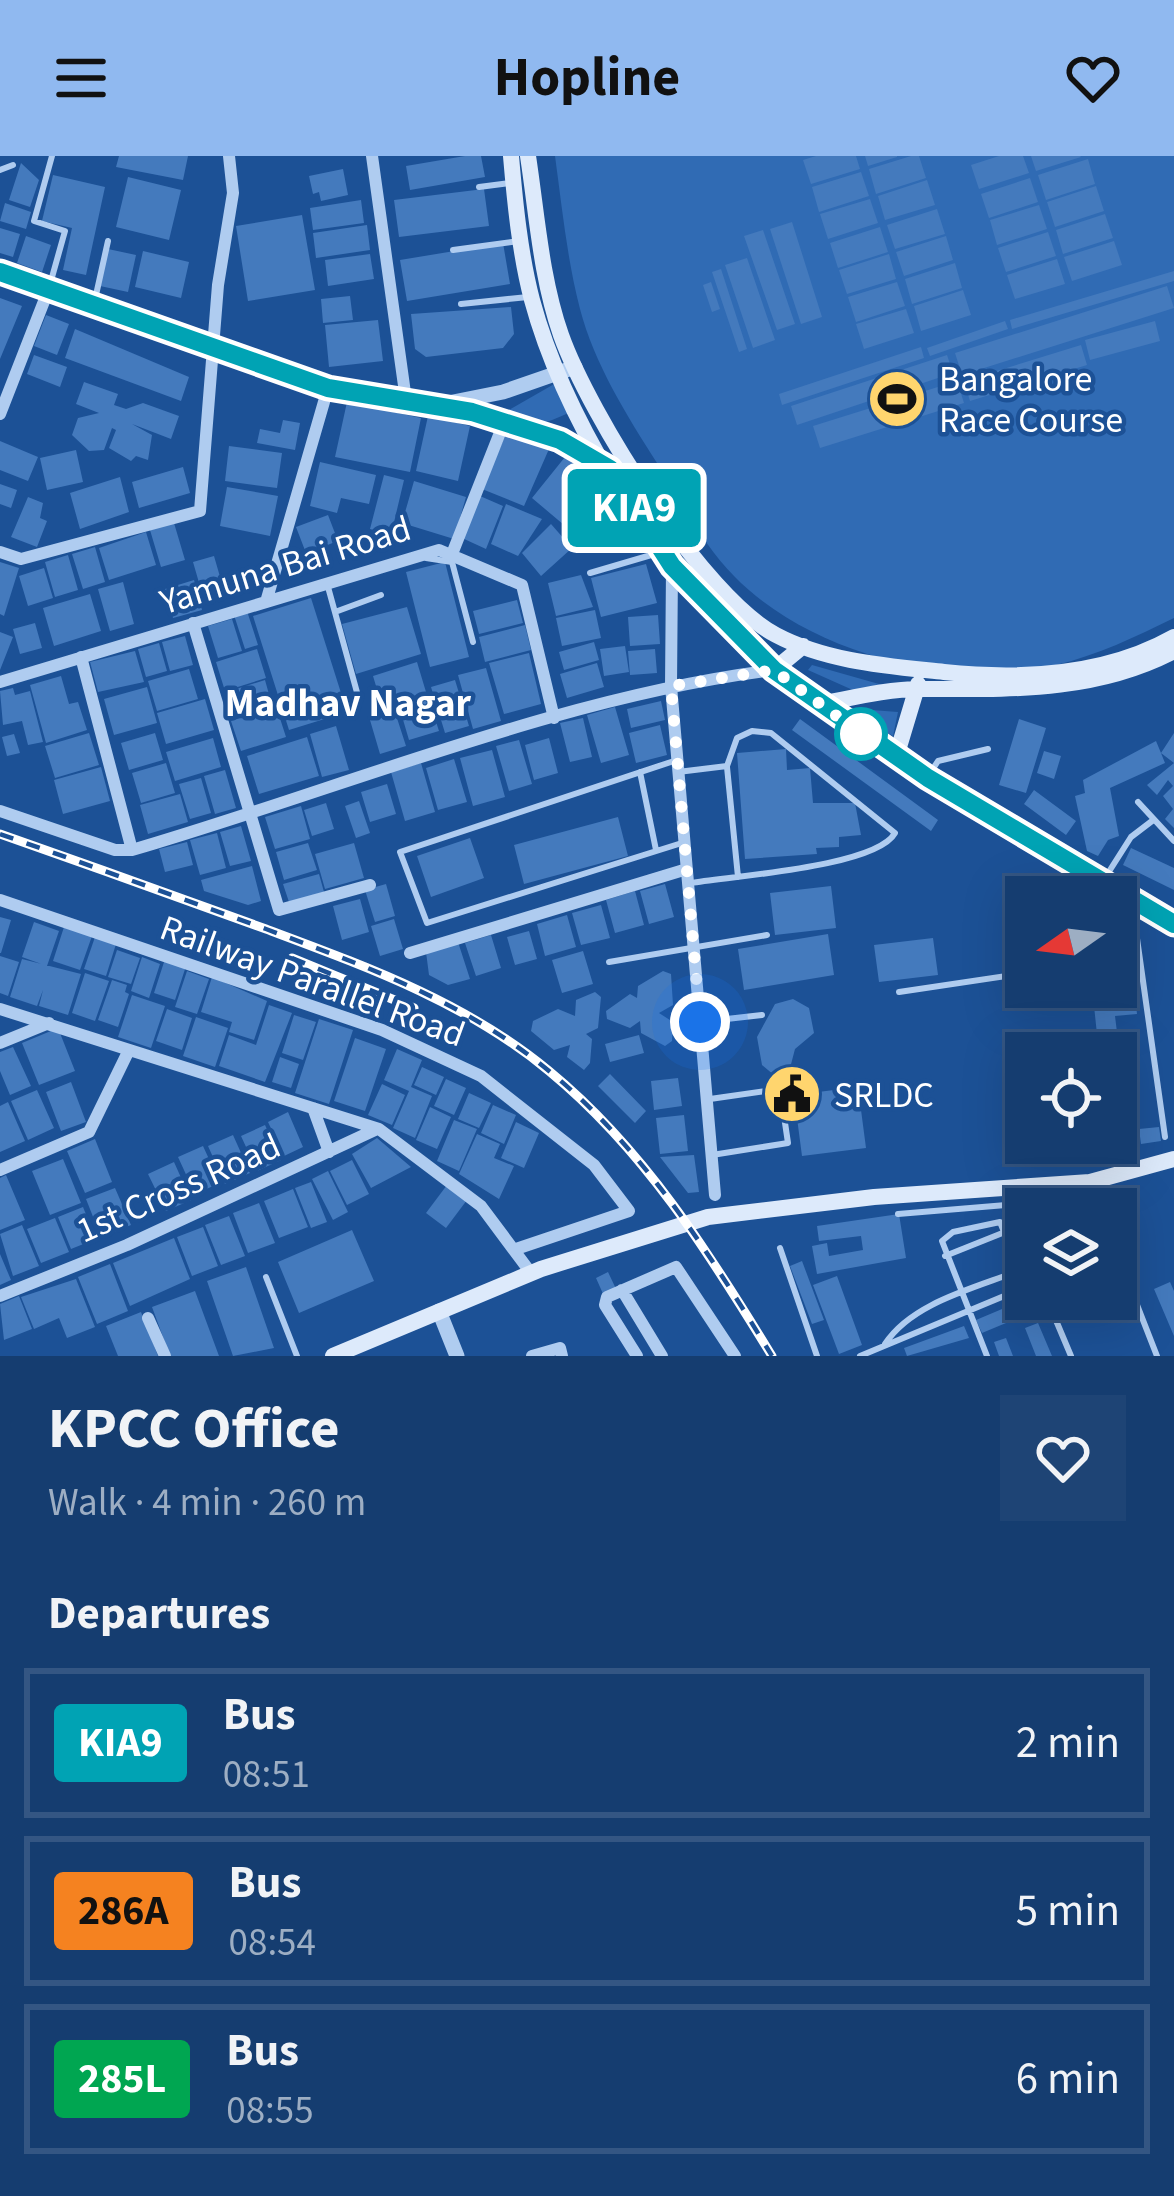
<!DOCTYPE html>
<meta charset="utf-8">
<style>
body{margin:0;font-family:"Source Sans 3",sans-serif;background:#1e4475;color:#f1f3f6;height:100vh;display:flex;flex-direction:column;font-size:45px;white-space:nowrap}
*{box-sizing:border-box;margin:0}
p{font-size:39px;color:#9daec3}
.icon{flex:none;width:66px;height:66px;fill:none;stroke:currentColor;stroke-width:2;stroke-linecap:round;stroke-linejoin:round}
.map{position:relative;height:1200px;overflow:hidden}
.drawer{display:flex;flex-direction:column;background:#153d70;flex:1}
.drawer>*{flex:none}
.badge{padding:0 24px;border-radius:9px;font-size:42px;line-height:78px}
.needle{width:78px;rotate:256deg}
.fabs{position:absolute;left:1005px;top:720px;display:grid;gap:24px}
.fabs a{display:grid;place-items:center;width:132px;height:132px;border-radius:0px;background:#153d70;box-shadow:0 12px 48px #0002,0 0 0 3px #345683;font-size:60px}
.you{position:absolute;width:60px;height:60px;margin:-30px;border:9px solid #fff;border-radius:50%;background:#1a73e8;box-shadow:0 0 0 18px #1a73e833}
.map>.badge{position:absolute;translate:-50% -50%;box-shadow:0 0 0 6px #fff}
h2{padding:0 48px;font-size:45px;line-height:108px}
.round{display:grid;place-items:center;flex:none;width:126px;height:126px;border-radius:0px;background:#1e4475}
.overview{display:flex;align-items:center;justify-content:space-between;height:204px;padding:0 48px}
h1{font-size:57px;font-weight:700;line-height:90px}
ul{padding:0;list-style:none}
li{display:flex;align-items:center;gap:36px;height:150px;margin:0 24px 18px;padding:0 24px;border:6px solid #345683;border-radius:0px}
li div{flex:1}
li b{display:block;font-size:45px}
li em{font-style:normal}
li .badge{min-width:132px;font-weight:700;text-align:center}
header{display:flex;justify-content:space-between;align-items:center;height:156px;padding:0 48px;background:#90b9f0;color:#111;font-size:54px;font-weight:700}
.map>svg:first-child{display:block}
.green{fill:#306bb4}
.building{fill:#447abd}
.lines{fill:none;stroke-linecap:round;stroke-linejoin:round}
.service{stroke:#afccf0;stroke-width:6}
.minor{stroke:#afccf0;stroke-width:12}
.tertiary{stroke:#afccf0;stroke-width:15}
.secondary{stroke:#ddeafb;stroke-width:16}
.rail-casing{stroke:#fff;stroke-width:9}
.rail{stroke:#1c5196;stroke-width:4.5;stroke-dasharray:14;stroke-linecap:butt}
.line-casing{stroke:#fff;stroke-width:27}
.line{stroke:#00a3b4;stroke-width:18}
.walk{stroke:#fff;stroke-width:12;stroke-dasharray:0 21.6}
.stop-dot{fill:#fff;stroke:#00a3b4;stroke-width:6}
.labels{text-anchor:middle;stroke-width:9;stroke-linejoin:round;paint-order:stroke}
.poi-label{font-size:36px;fill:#fff;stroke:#1c5196;text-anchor:start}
.street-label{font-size:36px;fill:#fff;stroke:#1c5196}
.neighbourhood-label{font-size:39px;font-weight:bold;fill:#fff;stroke:#1c5196}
</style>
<header><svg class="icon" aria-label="menu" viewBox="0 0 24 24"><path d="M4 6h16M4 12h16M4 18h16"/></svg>Hopline<svg class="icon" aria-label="heart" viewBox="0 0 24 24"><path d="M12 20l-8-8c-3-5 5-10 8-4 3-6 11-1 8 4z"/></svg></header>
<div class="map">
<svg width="1174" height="1200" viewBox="0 0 1174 1200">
<rect width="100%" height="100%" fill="#1c5196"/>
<path class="green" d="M555,0H1174V462C1135,481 1098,499 1056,509C951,534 809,497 734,420C703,389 680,344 657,307C627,260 594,207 580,153C567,103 562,51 555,0Z
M556,227L570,256C544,269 532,272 507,255Z
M812,509L893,532L855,535L808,514Z
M845,552L898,556L893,580Z"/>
<path class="building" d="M119,0H188L183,24L116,11Z
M465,0H481L485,21L410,34L406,10Z
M816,0H856L860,13L811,28L803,4Z
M865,0H897V1L868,10Z
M911,0H919L926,22L876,38L869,13Z
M999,0H1023L1029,17L979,33L971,9Z
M1031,0H1080L1081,1L1036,15Z
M1088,3L1095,28L1046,44L1038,19Z
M21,7L39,24L30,51L9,44Z
M343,13L348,39L321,45L319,36L313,38L309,20Z
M861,16L869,40L819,56L812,31Z
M53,19L105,31L86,119L63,114L72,72L42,65Z
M128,21L181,34L169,84L116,71Z
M1030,22L1038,46L989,62L981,38Z
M927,24L935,49L885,64L878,40Z
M1096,30L1104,55L1055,71L1047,46Z
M484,33L489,70L399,81L394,44Z
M870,43L878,67L828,83L820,58Z
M361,44L364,67L313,74L310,52Z
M5,47L31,56L26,73L0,65Z
M1039,49L1047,73L997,89L990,64Z
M937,53L945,78L895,93L887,69Z
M1105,58L1113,82L1063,98L1056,74Z
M302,59L315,134L248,145L236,70Z
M792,66L822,161L801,168L770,73Z
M367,69L370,94L316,102L313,77Z
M880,71L888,96L838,112L830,87Z
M0,72L20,78L13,101L0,97Z
M763,74L795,168L777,174L744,80Z
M1048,76L1056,100L1006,116L998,92Z
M26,80L51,89L42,116L17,107Z
M946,80L953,104L904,120L896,96Z
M1114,85L1122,109L1072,125L1064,101Z
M503,87L510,128L407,145L400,104Z
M108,93L136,99L128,136L100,130Z
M143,95L189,106L181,142L135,131Z
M370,98L374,123L328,130L325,104Z
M889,98L896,123L847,138L839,114Z
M747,102L775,184L753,192L725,109Z
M1057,103L1065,128L1015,143L1007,119Z
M955,107L962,132L912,148L905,123Z
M721,113L747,193L739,196L712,116Z
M1174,115V125L1012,173L1010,164Z
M711,126L720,153L712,156L703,129Z
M897,126L905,150L856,166L848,141Z
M1167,130L1174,152L962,219L955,197Z
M963,134L971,159L921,175L914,150Z
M350,140L353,164L323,167L321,143Z
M0,142L22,150L0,203Z
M511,151L514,178L503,192L426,201L415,193L411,158Z
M906,153L914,177L864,193L856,168Z
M46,159L69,168L57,199L34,190Z
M378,164L383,205L329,211L325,169Z
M1005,165L1008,173L930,200L927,192Z
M1155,165L1160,185L1090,204L1085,184Z
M75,173L189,221L181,245L65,202Z
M1081,189L1087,209L970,245L964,225Z
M921,191L924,202L782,249L779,238Z
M34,199L67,211L60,231L27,218Z
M947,199L953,217L797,269L791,250Z
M957,225L964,247L820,292L813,270Z
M84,226L118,238L114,249L126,253L143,247L179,260L171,283L132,268L152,279L148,304L136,300L131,305L109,292L116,274L112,272L104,294L89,295L72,279L78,262L99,257L76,248Z
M347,246L421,262L410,316L335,301Z
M428,260L470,270L458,325L416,315Z
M283,264L300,267L295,294L257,287L260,273L280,277Z
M506,278L549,293L524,350L482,333Z
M0,285L38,301L28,325L0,314Z
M229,290L282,297L277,332L225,325Z
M76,294L83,326L47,334L40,302Z
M565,301L598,329L564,369L532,342Z
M320,306L376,319L369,348L341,342L337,357L310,350Z
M183,311L190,337L139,352L132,326Z
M384,319L404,324L391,379L370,373Z
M120,321L129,356L80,373L70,337Z
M414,325L466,341L454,383L402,367Z
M0,328L17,334L11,352L0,348Z
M227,331L278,340L270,380L220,370Z
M614,337L638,374L613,390L589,353Z
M480,340L503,350L486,393L462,382Z
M28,341L43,347L40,362L47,365L37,391L11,381Z
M506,348L542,363L518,400L491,388Z
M328,359L338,385L306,397L296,371Z
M174,367L185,404L161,411L150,374Z
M551,368L572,392L541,420L522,397Z
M146,376L156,409L109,424L99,392Z
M95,391L105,426L83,433L72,398Z
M68,399L78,434L55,441L45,406Z
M214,400L225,438L204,444L193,406Z
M0,406L19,412L4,460L0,458Z
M445,406L469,501L430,511L406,416Z
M646,408L657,447L601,461L591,422Z
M44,412L53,442L28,450L19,420Z
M581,419L593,451L556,460L548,427Z
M194,424L202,454L173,462L165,433Z
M123,426L134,468L110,475L98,433Z
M90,438L101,475L54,490L43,452Z
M311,442L347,556L289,574L253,460Z
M517,444L523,467L479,478L473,455Z
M407,451L421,498L356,518L342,468Z
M595,454L601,482L562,490L556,462Z
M247,455L258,489L245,493L234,459Z
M658,459L660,488L630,490L628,461Z
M232,463L242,495L218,502L208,470Z
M35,467L42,492L20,498L13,473Z
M525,469L531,494L485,506L479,481Z
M0,476L13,481L0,514Z
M185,480L193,509L170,515L162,486Z
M594,486L599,504L564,514L559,496Z
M159,487L167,515L146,521L138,493Z
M625,490L629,516L604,520L600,493Z
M257,493L266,522L225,535L216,506Z
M655,493L657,517L630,519L628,495Z
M135,495L144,526L98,536L90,506Z
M529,497L541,548L504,558L489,507Z
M417,506L426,536L382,550L373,520Z
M597,507L604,531L567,542L560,518Z
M486,512L501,565L473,573L458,519Z
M189,513L198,543L157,555L148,525Z
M61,520L69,548L78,546L87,574L46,587L30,529Z
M265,524L272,549L238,560L230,535Z
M455,524L469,570L445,577L431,531Z
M147,531L157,567L114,579L104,543Z
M13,532L15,539L30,535L43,586L28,589L22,565L3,569L0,535Z
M428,541L439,575L409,584L399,550Z
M205,543L214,574L166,588L157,557Z
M661,545L665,564L631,572L627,553Z
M276,550L286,581L241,595L231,565Z
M615,551L629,599L601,607L587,559Z
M395,556L406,590L380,598L370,564Z
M583,562L592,601L570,606L560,567Z
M800,563L938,664L931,675L792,574Z
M1019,563L1046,572L1026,637L999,629Z
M660,569L667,599L636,607L629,577Z
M336,570L349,614L322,621L310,578Z
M89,577L99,609L55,622L45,590Z
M155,577L163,604L129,614L121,587Z
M1174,577V672L1165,663L1173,653L1163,640L1173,630L1168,624L1157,639L1147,629L1174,607L1161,597L1165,607L1110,632L1119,680L1108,684L1098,700L1087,695L1075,640L1085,637L1083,624L1156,585L1161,597Z
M14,578L20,597L7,600L2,581Z
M307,581L319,620L259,638L247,600Z
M213,582L221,611L175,625L166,596Z
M549,582L558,617L534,624L525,589Z
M519,584L532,628L509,635L496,590Z
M786,593L787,614L810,612L813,647H855L861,679L839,681V691L816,692L817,698L745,703L737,597Z
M492,594L505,641L473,650L460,602Z
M1044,595L1061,600L1054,623L1037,617Z
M454,603L467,646L438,654L426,612Z
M166,607L175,637L141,647L132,617Z
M421,607L435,656L405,665L391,616Z
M101,611L110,645L63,658L54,624Z
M225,614L236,652L215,658L204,620Z
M201,622L211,657L190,663L179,628Z
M387,628L396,658L370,666L361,636Z
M1034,634L1076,665L1066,679L1024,648Z
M180,638L188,666L148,678L140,649Z
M359,645L370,677L356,682L345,650Z
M326,647L334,673L312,680L304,654Z
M301,650L310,683L275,693L265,661Z
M618,661L628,700L524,728L514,689Z
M241,670L251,705L230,710L220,676Z
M217,677L226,712L200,719L190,684Z
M470,682L484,722L431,741L417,700Z
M187,686L193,709L165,716L159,693Z
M308,687L317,714L284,724L276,696Z
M354,687L364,722L325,733L315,698Z
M1131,692L1174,712V734L1123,709Z
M252,710L261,745L248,749L204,735L201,724Z
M319,718L324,736L289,746L283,728Z
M386,728L395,760L375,766L365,734Z
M665,728L674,761L649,768L640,735Z
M831,730L836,772L775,779L770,737Z
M635,735L644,769L615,777L606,744Z
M360,743L369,776L342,784L333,750Z
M601,749L610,782L581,789L572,757Z
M567,759L576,791L545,800L537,768Z
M0,761L11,764L1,797H0Z
M394,763L403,793L380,800L371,770Z
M34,766L59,775L47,810L22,801Z
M64,771L92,780L80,814L53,805Z
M529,775L537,803L515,809L507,781Z
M828,778L834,819L744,834L738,793Z
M491,779L501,812L476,820L465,787Z
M95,781L116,788L106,820L84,813Z
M933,782L938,819L879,826L874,789Z
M458,786L470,823L448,829L429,819L426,796Z
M117,794L140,802L131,828L108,821Z
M583,795L593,828L562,837L552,804Z
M0,800L19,806L8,840L0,837Z
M142,801L160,808L149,842L131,835Z
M22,803L81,818L68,859L39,850L43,834L37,850L10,841Z
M165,803L186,810L175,844L154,837Z
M187,815L209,823L197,858L175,851Z
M663,815L671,818L673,849L659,857L673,866L672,885L665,890L641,877L640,865L630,872L607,863L606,855L630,838L637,842L638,830Z
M85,817L109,825L95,865L72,857Z
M212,821L267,845L254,884L229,876L232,866L201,856Z
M112,824L127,829L125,836L129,838L118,871L98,864Z
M1134,830L1137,858L1115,860L1122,917L1116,918V897H1099L1092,831Z
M595,836L601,841L598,872L586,878L592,883L590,907L584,914L567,901L570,889L554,894L531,875L533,865L558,853L575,860L576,844Z
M132,839L165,850L151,892L118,881Z
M793,843L809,852L814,877L795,893L789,916L774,919L762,909L757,881L775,848Z
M269,849L292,857L265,926L219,910L229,879L256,889Z
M167,853L192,862L182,894L156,885Z
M294,859L316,866L303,904L282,897Z
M196,861L228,872L215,911L183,900Z
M319,863L353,874L329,948L295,937Z
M58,872L75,915L39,929L22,887Z
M639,879L644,897L610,906L605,888Z
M355,882L386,893L365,955L334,945Z
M13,891L31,930L10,939L0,915V896Z
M397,893L422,904L411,931L432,940L415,982L393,972L409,935L384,924Z
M280,901L299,908L291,932L272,926Z
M422,911L444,921L436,939L414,929Z
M610,918L646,955L635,967L598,930Z
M678,922L682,950L654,954L651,925Z
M446,923L466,932L454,959L434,950Z
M71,926L86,966L61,975L46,936Z
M382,928L405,939L392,969L368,959Z
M858,931L866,992L802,1000L794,939Z
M37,934L54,972L28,984L11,945Z
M1127,935L1132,978L1116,980V936Z
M469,937L491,947L479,972L458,963Z
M8,946L25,985L0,996V950Z
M493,949L516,959L504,988L481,977Z
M430,951L451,961L437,993L416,984Z
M288,956L303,991L284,1000L268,966Z
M684,959L688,995L660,998L656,962Z
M454,964L477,973L459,1015L437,1005Z
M516,966L539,977L524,1012L501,1002Z
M265,969L281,1004L257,1015L241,980Z
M1159,971L1161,985L1141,988L1139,973Z
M477,978L500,988L494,1002L514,1010L499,1043L459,1018Z
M233,979L250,1017L225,1028L208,990Z
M377,982L411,1011L371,1032L352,998Z
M95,983L112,1026L85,1037L67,995Z
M203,990L220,1027L195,1038L178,1001Z
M694,999L699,1036L688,1037L660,1001Z
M63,1003L81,1047L50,1059L32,1015Z
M352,1004L369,1038L347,1049L330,1015Z
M174,1006L191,1044L166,1055L148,1018Z
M328,1015L348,1056L333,1064L312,1023Z
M6,1019L25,1064L0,1074V1022Z
M311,1026L327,1066L311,1072L295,1032Z
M447,1029L467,1044L446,1072L426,1057Z
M115,1032L131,1069L101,1081L86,1043Z
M293,1033L308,1071L279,1082L264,1045Z
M259,1047L275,1087L248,1097L233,1057Z
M83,1051L96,1083L71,1093L58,1061Z
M899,1058L906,1102L817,1118L812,1090L827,1087L829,1100L863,1094L861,1080L819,1085L817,1070Z
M229,1060L245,1100L221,1109L205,1069Z
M55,1062L69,1096L41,1107L27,1073Z
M22,1069L39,1110L13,1120L0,1078Z
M203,1071L218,1110L192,1120L177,1081Z
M352,1074L374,1125L299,1157L278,1106Z
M174,1082L190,1123L130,1150L113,1107Z
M0,1098L11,1124L0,1129Z
M802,1105L824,1164L812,1168L790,1110Z
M110,1108L128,1155L97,1168L78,1121Z
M246,1111L274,1192L233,1200L207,1125Z
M608,1116L617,1135L604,1140L596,1122Z
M837,1120L862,1189L839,1198L813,1129Z
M76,1123L95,1171L67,1182L59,1162L34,1173L21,1141Z
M1170,1126L1174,1135V1180L1154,1133Z
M195,1135L219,1200H170L152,1151Z
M19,1140L32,1173L4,1184L0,1148Z
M1026,1143H1036L1040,1153L982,1177L976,1164Z
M141,1156L158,1200H118L106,1170Z
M1038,1167L1052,1200H1036L1025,1172Z
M964,1170L969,1182L907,1200L904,1192Z
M1006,1182L1013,1200H999L994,1186Z"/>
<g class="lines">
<path class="service" d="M0,14L13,9
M479,31L510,27
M453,94L519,85
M49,132L65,75L34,65L52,0
M94,148L108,85
M461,148L528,141
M426,402L452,406L473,486
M590,417L658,397
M328,431L358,540
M335,456L381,439
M674,605L400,696L427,767L685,686
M727,611L738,721
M640,616L656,694
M678,616L727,610L737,582L752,575L771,577L895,677C876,711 732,720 691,727
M929,619L938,605L988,593
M1138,646L1174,685
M1103,725L1131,681L1152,665
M1060,741L1069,714
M1132,747L1165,981
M609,806L767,779
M899,836L1026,817
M700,866L762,859
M710,943L780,933L788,987L712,999
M1094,1035L1100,1053
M898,1058L1090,1042L1094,1036
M780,1092L817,1200
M1116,1095L1157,1200
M945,1100L1005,1076
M266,1121L297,1200
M1047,1143L1071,1200
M885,1188C913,1145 980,1131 1026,1112
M860,1200L1026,1131
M987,1200L942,1085L953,1076L1000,1066L1026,1131"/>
<path class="minor" d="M372,0L406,244
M0,258L48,135
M0,396L21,403L200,355L218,129L233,37L229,0
M452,398L505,264
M672,412L671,530L715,1039
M266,446L328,232
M193,467L279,754L370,729
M81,501L132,694
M0,526L439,394L522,429L554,562
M0,655L115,694H132C338,634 562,540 774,514
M0,744L382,874L481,920L594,1009L629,1055L516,1093
M410,797L687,713
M0,853L379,973L481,1050L531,1117
M0,887L49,867
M313,952L329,996
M0,1014L89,976L129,894
M622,1134L662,1200
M0,1140L127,1089L377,973
M148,1162L165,1200
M532,1200L560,1192L562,1200
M637,1200L605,1149L607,1141L676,1111L735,1200"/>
<path class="tertiary" d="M0,116L328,232L505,264L560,284L608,312
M448,247L503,236L575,211
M439,1155L457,1200"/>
<path class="secondary" d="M511,0C515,47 520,98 532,144C562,255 648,400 733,478C802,541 882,594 961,643C1031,687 1101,730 1174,768
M528,0C537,59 541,122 561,179C589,258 703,441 776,479C827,506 888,510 944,516C1021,524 1105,520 1174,481
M774,514L803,490
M820,548C852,542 887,533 920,533C1008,533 1094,537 1174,495
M896,601L918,528
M333,1200L541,1113L708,1061L874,1041L1090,1026L1174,1003"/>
<g class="rail-casing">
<path id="rail" d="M0,678C89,709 177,741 266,773C365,810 466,846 549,915C644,993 709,1097 772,1200
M292,802L414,852"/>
</g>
<use href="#rail" class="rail"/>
</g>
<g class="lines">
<g class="line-casing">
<path id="line" d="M0,116L328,232L472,256L560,284L610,313L672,410L774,514L928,622L1174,768"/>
</g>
<use href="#line" class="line"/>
<path class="walk" d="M700,866L671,530L774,514L861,578"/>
</g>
<defs>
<g id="stadium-disc" transform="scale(3)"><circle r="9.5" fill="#ffd56e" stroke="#1c5196"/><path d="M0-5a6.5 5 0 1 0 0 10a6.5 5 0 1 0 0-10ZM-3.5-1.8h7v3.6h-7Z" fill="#111"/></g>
<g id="civic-disc" transform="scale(3)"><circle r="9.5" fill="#ffd56e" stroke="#1c5196"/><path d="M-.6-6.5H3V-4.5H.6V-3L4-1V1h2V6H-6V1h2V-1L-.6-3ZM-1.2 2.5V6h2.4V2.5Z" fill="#111"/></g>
</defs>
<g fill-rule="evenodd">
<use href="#stadium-disc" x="897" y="243"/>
<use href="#civic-disc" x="792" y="938"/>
</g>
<circle class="stop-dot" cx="861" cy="578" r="24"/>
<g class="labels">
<g class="poi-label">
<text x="939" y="235">Bangalore<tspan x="939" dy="41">Race Course</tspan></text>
<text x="834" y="951">SRLDC</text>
</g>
<g class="street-label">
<text transform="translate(285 408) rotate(-17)" y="13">Yamuna Bai Road</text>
<text transform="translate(313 824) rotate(20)" y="13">Railway Parallel Road</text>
<text transform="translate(178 1031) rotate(-24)" y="13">1st Cross Road</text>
</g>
<g class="neighbourhood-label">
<text x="348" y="560">Madhav Nagar</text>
</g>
</g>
</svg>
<div class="fabs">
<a><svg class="needle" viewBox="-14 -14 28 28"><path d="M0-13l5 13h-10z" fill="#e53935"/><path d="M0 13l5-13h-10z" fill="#9daec3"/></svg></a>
<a><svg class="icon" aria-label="locate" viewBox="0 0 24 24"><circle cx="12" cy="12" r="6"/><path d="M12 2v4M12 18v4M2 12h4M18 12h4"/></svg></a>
<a><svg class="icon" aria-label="layers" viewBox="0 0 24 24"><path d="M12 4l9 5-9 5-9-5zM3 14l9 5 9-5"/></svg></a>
</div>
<div class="you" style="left:700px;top:866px"></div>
<b class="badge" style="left:634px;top:352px;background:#00a3b4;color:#fff">KIA9</b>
</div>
<section class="drawer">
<div class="overview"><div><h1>KPCC Office</h1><p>Walk · 4 min · 260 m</p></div><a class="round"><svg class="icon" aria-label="heart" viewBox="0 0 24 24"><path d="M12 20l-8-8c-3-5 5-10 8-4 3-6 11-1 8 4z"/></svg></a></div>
<h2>Departures</h2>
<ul>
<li><span class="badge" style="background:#00a3b4;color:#fff">KIA9</span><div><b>Bus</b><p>08:51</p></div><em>2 min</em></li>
<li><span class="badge" style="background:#f58220;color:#111">286A</span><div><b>Bus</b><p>08:54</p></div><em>5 min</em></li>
<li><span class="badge" style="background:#00a651;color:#fff">285L</span><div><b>Bus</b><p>08:55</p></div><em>6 min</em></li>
</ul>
</section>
